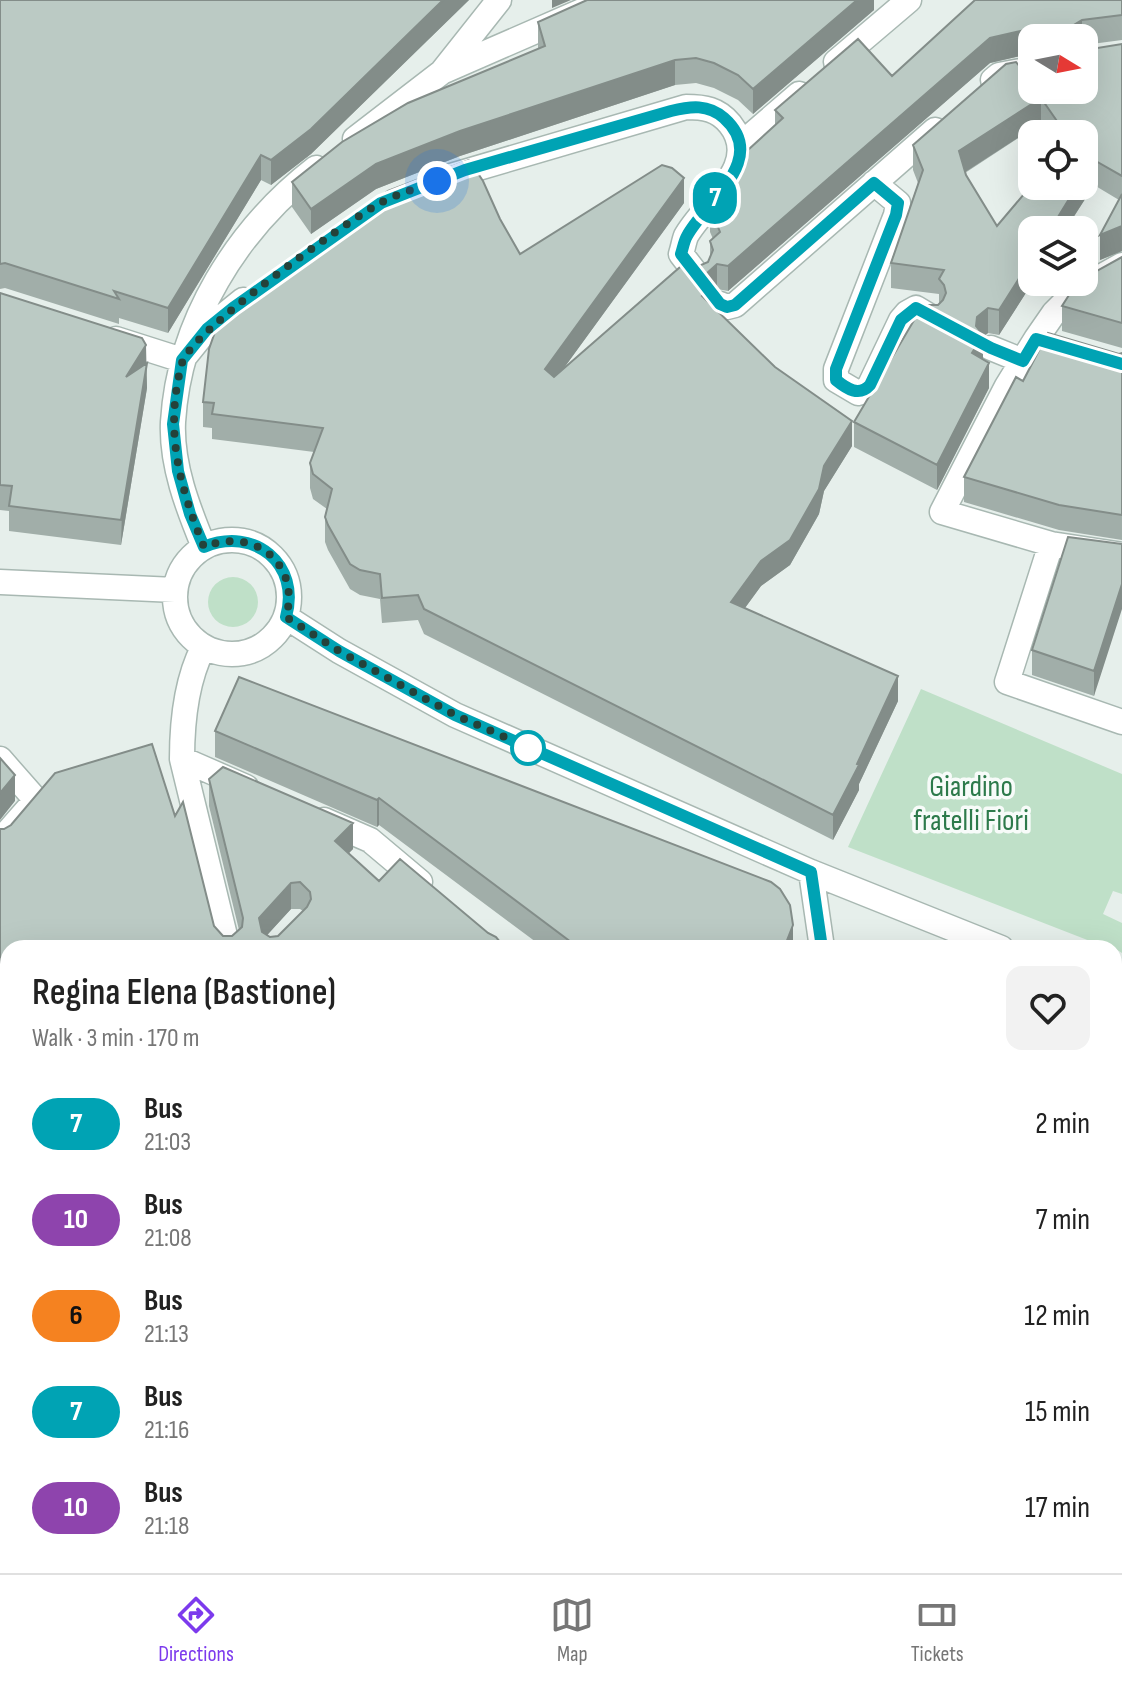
<!DOCTYPE html>
<meta charset="utf-8">
<style>
body{margin:0;font-family:"Sofia Sans Condensed",sans-serif;background:#f2f2f2;color:#222;height:100vh;display:flex;flex-direction:column;font-size:30px;white-space:nowrap}
*{box-sizing:border-box;margin:0}
p{font-size:26px;color:#767676}
.icon{flex:none;width:44px;height:44px;fill:none;stroke:currentColor;stroke-width:2;stroke-linecap:round;stroke-linejoin:round}
.map{position:relative;flex:1;overflow:hidden}
.panel{position:absolute;left:0px;top:940px;width:1122px;height:634px;display:flex;flex-direction:column;background:#fff;border-radius:24px 24px 0 0;box-shadow:0 8px 32px #0002}
.panel>*{flex:none}
.badge{padding:0 16px;border-radius:26px;font-size:28px;line-height:52px}
.needle{width:52px;rotate:100deg}
.fabs{position:absolute;left:1018px;top:24px;display:grid;gap:16px}
.fabs a{display:grid;place-items:center;width:80px;height:80px;border-radius:16px;background:#fff;box-shadow:0 8px 32px #0002;font-size:40px}
.you{position:absolute;width:40px;height:40px;margin:-20px;border:6px solid #fff;border-radius:50%;background:#1a73e8;box-shadow:0 0 0 12px #1a73e833}
.map>.badge{position:absolute;translate:-50% -50%;box-shadow:0 0 0 4px #fff}
.round{display:grid;place-items:center;flex:none;width:84px;height:84px;border-radius:16px;background:#f2f2f2}
.head{display:flex;align-items:center;justify-content:space-between;height:136px;padding:0 32px}
h1{font-size:38px;font-weight:600;line-height:60px}
ul{padding:0;list-style:none}
li{display:flex;align-items:center;gap:24px;height:96px;padding:0 32px}
li div{flex:1}
li b{display:block;font-size:30px}
li em{font-style:normal}
li .badge{min-width:88px;font-weight:700;text-align:center}
.menu{display:flex;justify-content:space-around;align-items:center;height:112px;border-top:2px solid #e0e0e0;background:#fff;font-size:22px;color:#767676}
.menu a{display:grid;justify-items:center;gap:4px}
.menu .selected{color:#7c3aed}
.map>svg:first-child{display:block}
.green{fill:#bfe0c8}
.lines{fill:none;stroke-linecap:round;stroke-linejoin:round}
.minor-casing{stroke:#a8b8b2;stroke-width:27}
.minor{stroke:#fff;stroke-width:24}
.wall{fill:#a1aea9;fill-rule:evenodd}
.shaded-wall{fill:#838d89}
.building{fill:#bbcac4;stroke:#838d89;stroke-width:2;fill-rule:evenodd}
.line-casing{stroke:#fff;stroke-width:18}
.line{stroke:#00a3b4;stroke-width:12}
.walk{stroke:#24423a;stroke-width:8;stroke-dasharray:0 14.4}
.stop-dot{fill:#fff;stroke:#00a3b4;stroke-width:4}
.labels{text-anchor:middle;stroke-width:7;stroke-linejoin:round;paint-order:stroke}
.park-label{font-size:30px;fill:#2d7a4b;stroke:#f7fbf9}
</style>
<div class="map">
<svg width="1122" height="1573" viewBox="0 0 1122 1573">
<rect width="100%" height="100%" fill="#e6efeb"/>
<path class="green" d="M208 602a25 25 0 1 1 50 0a25 25 0 1 1-50 0Z
M921,689L1122,774V894L1113,891L1103,914L1122,923V953L1114,948H1108L848,847Z"/>
<g class="lines">
<g class="minor-casing">
<path id="minor" d="M836,62L909,0
M444,71L607,0
M993,80L999,75L1032,69
M355,139L442,72L499,0
M740,145L799,94
M444,178L686,107C704,107 718,109 730,124C763,165 704,203 686,236C684,241 683,248 681,254L698,276
M874,183L898,203L896,215L836,369V380L858,393L865,391L870,385L901,320L907,313L916,308L931,317
M1122,265L1077,290L1054,313L1036,339L1007,386L942,512L1051,544L1122,555
M720,304L727,307L735,305L935,130
M116,339L182,360
M991,348L1023,361
M182,360L207,329L243,300
M175 597a57 57 0 1 1 114 0a57 57 0 1 1-114 0Z
M1051,544L1007,682L1122,722
M204,547C188,508 171,465 173,422C179,322 237,229 316,168
M0,582L175,590
M286,617L339,651L455,715L811,872L1001,948
M203,648C186,681 182,721 182,759L228,948
M0,759L36,800L0,841
M182,759L246,787
M324,820L370,840L420,882
M811,872L822,948
M1114,992L1122,995
M108,1566L116,1573
M454,1566L459,1573
M992,1566L995,1573
M198,1573L201,1566"/>
</g>
<use href="#minor" class="minor"/>
</g>
<path class="wall" d="M0,0H469L311,154L271,185L261,180L168,333L119,318V324L5,288L0,289Z
M874,0V10L753,114L738,100L714,88L696,83L675,85L460,156L376,189L311,234L292,207V182L538,49V22Z
M975,0H1122V40L1084,45V38H1032V55L1029,54L990,63L728,291L717,289L709,296V303L852,446L824,491L819,514L790,565L761,586L745,608L898,701L859,784V790L833,840L424,634L418,620L382,623L380,599L360,595L350,589L328,550L325,542V517L327,509L313,499L310,488V463L314,452L212,439V428L203,427V402L500,219L520,254L684,203L561,372L699,266L708,262L710,258V241L713,239L710,232V207L775,126V110L892,76Z
M1122,44V251L1100,260L1119,200L1094,185L999,335L988,333L983,337V359L989,388L937,490L854,447V422L939,304V294L891,288V263L918,183L913,170V145L1040,92L1087,80L1085,75V50ZM1041,123L1049,134H1084V186L997,226L965,173Z
M1122,257V348L1062,331V306Z
M0,293L146,364L147,388L121,545L9,531V511L0,510Z
M1122,353V540L1059,530L964,502V477L1023,381Z
M1120,545L1094,696L1032,675V650Z
M215,731L793,948H544L379,825L377,827L215,757Z
M209,779L353,849L349,853L379,881L505,948H8L0,829L175,816L214,926L223,936H232L239,930L209,806ZM291,909H300L303,911L278,936L270,937L267,935Z
M0,1115L8,1120V1262H4L0,1264Z
M1114,1195L1122,1200V1323L1115,1320Z
M8,1270V1455L5,1452H0V1273H4Z
M1114,1326L1122,1327V1542L1114,1541Z
M480,1566H688L692,1573H483Z"/>
<path class="shaded-wall" d="M443,0H469L311,154L271,185V160Z
M552,0H571L552,8Z
M857,0H874V10L753,114V89Z
M1082,20V38H1072V26Z
M1029,29V54L990,63L728,291V266L990,38Z
M675,60V85L460,156L376,189L311,234V209L376,164L460,131Z
M1041,98V123L959,176V151Z
M261,155V180L168,333V308Z
M1094,160V185L1089,193V168Z
M1089,168V193L1065,230H1050L1077,186H1084V176Z
M684,178V203L545,394V369Z
M1122,226V251L1100,260V235Z
M1032,258L1033,282L999,335V310Z
M717,264V289L709,296V314L702,296L706,274Z
M988,308V333L983,337V360L972,353L977,317Z
M146,345L147,388L121,545L126,377Z
M989,363V388L937,490V465Z
M852,421V446L824,491L819,514L790,565L761,586L731,627V602L761,561Z
M1122,584V609L1094,696V671Z
M898,676V701L859,784V790L833,840V815Z
M15,775V801L0,820V793Z
M379,798V825L377,827V800Z
M353,823V849L335,867V841Z
M291,883V909L259,944V918Z
M793,925V948H784Z
M8,1011V1037L0,1044V1018Z
M4,1235V1262L0,1264V1238Z
M1115,1294V1320L1114,1321V1295Z
M131,1566H154L147,1571L139,1573H131Z
M850,1566H871L865,1573Z"/>
<path class="building" d="M0,0H443L311,129L271,160L261,155L168,308L114,291L119,299L5,263L0,264Z
M587,0H857L753,89L738,75L714,63L696,58L675,60L460,131L376,164L311,209L292,182L342,142L408,103L545,46L538,22Z
M975,0H1122V15L1082,20L1072,26L1040,32L1029,29L990,38L728,266L717,264L706,274L705,282L709,289L702,296L775,367L852,421L824,466L819,489L790,540L761,561L731,602L898,676L857,764L859,765L833,815L424,609L418,595L382,598L380,574L360,570L350,564L328,525L325,517L332,489L313,474L310,463L323,428L212,414L214,403L203,402L209,349L222,312L388,191L469,160L483,181L500,219L520,254L662,165L672,168L684,178L545,369L554,377L687,261L699,266L708,262L713,250L710,241L720,232L710,207L748,150L783,118L775,110L858,39L892,76Z
M1122,44V176L1094,160L1089,168L1084,161V134H1066L1041,98L959,151L966,175L997,226L1024,194L1045,186H1077L1050,230H1032V258L999,310L988,308L977,317L976,326L983,335L972,353L989,363L937,465L854,422L923,305H938L943,300L946,293L944,285L939,279L944,270L891,263L923,170L913,145L1006,64L1016,62L1032,82V90H1038L1040,92L1048,90H1084V81L1094,79L1085,50Z
M1122,194V226L1100,235Z
M1122,257V323L1062,306L1069,295L1081,282H1084V279L1086,277Z
M0,293L142,338L146,345L126,377L147,363L121,520L9,506L12,486L0,485Z
M1048,333L1119,354L1122,353V515L1059,505L964,477L1016,377L1023,381Z
M1068,537L1122,544V584L1094,671L1032,650Z
M239,677L771,882L780,889L790,905L793,925L784,948H579L379,798L377,800L215,731Z
M152,744L175,816L183,802L214,926L223,936H232L242,927L243,918L209,779L223,767L353,823L335,841L379,881L400,859L488,933L496,937L505,948H8V1011L0,1018V829H4L11,825L55,773ZM300,882L310,892L311,899L307,907L278,936L270,937L262,932L259,918L291,883Z
M0,758L15,775L0,793Z
M0,1115L8,1120V1236L4,1235L0,1238Z
M1114,1195L1122,1200V1297L1114,1295Z
M8,1270V1428L5,1426L0,1425V1273H4Z
M1114,1326L1122,1327V1516L1114,1515Z
M0,1459L8,1462V1566H108L116,1573H0Z
M1114,1546L1122,1547V1573H1084L1087,1566H1114Z
M214,1566H436L440,1573H211Z
M493,1566H688L692,1573H497Z
M739,1566H853L864,1573H732Z"/>
<g class="lines">
<g class="line-casing">
<path id="line" d="M822,948L811,872L455,715L339,651L286,617C301,564 254,526 204,547L190,514L178,471L173,424L182,360L207,329L233,308L381,203L465,170L671,111C691,106 708,104 724,118C770,159 706,201 687,236C684,241 683,248 681,254L720,304L727,307L735,305L874,183L898,203L896,215L836,369V380C847,389 859,397 870,385L901,320L916,308L991,348L1023,361L1036,339L1122,364"/>
</g>
<use href="#line" class="line"/>
<path class="walk" d="M437,181C418,188 397,194 380,203C345,223 190,332 182,363C164,429 179,485 204,547C254,526 301,564 286,617L339,651L455,715L541,753L528,748"/>
</g>
<circle class="stop-dot" cx="528" cy="748" r="16"/>
<g class="labels">
<g class="park-label">
<text x="971" y="796">Giardino<tspan x="971" dy="34">fratelli Fiori</tspan></text>
</g>
</g>
</svg>
<div class="fabs">
<a><svg class="needle" viewBox="-14 -14 28 28"><path d="M0-13l5 13h-10z" fill="#e53935"/><path d="M0 13l5-13h-10z" fill="#767676"/></svg></a>
<a><svg class="icon" aria-label="locate" viewBox="0 0 24 24"><circle cx="12" cy="12" r="6"/><path d="M12 2v4M12 18v4M2 12h4M18 12h4"/></svg></a>
<a><svg class="icon" aria-label="layers" viewBox="0 0 24 24"><path d="M12 4l9 5-9 5-9-5zM3 14l9 5 9-5"/></svg></a>
</div>
<div class="you" style="left:437px;top:181px"></div>
<b class="badge" style="left:715px;top:198px;background:#00a3b4;color:#fff">7</b>
<section class="panel">
<div class="head"><div><h1>Regina Elena (Bastione)</h1><p>Walk · 3 min · 170 m</p></div><a class="round"><svg class="icon" aria-label="heart" viewBox="0 0 24 24"><path d="M12 20l-8-8c-3-5 5-10 8-4 3-6 11-1 8 4z"/></svg></a></div>
<ul>
<li><span class="badge" style="background:#00a3b4;color:#fff">7</span><div><b>Bus</b><p>21:03</p></div><em>2 min</em></li>
<li><span class="badge" style="background:#8e44ad;color:#fff">10</span><div><b>Bus</b><p>21:08</p></div><em>7 min</em></li>
<li><span class="badge" style="background:#f58220;color:#111">6</span><div><b>Bus</b><p>21:13</p></div><em>12 min</em></li>
<li><span class="badge" style="background:#00a3b4;color:#fff">7</span><div><b>Bus</b><p>21:16</p></div><em>15 min</em></li>
<li><span class="badge" style="background:#8e44ad;color:#fff">10</span><div><b>Bus</b><p>21:18</p></div><em>17 min</em></li>
</ul>
</section>
</div>
<nav class="menu">
<a class="selected"><svg class="icon" aria-label="directions" viewBox="0 0 24 24"><path d="M12 3l9 9-9 9-9-9zM9 14v-3h6M13 9l2 2-2 2"/></svg>Directions</a>
<a><svg class="icon" aria-label="map" viewBox="0 0 24 24"><path d="M3 6l6-2 6 2 6-2v14l-6 2-6-2-6 2zM9 4v14M15 6v14"/></svg>Map</a>
<a><svg class="icon" aria-label="tickets" viewBox="0 0 24 24"><path d="M3 7h18v10H3zM15 7v10"/></svg>Tickets</a>
</nav>
